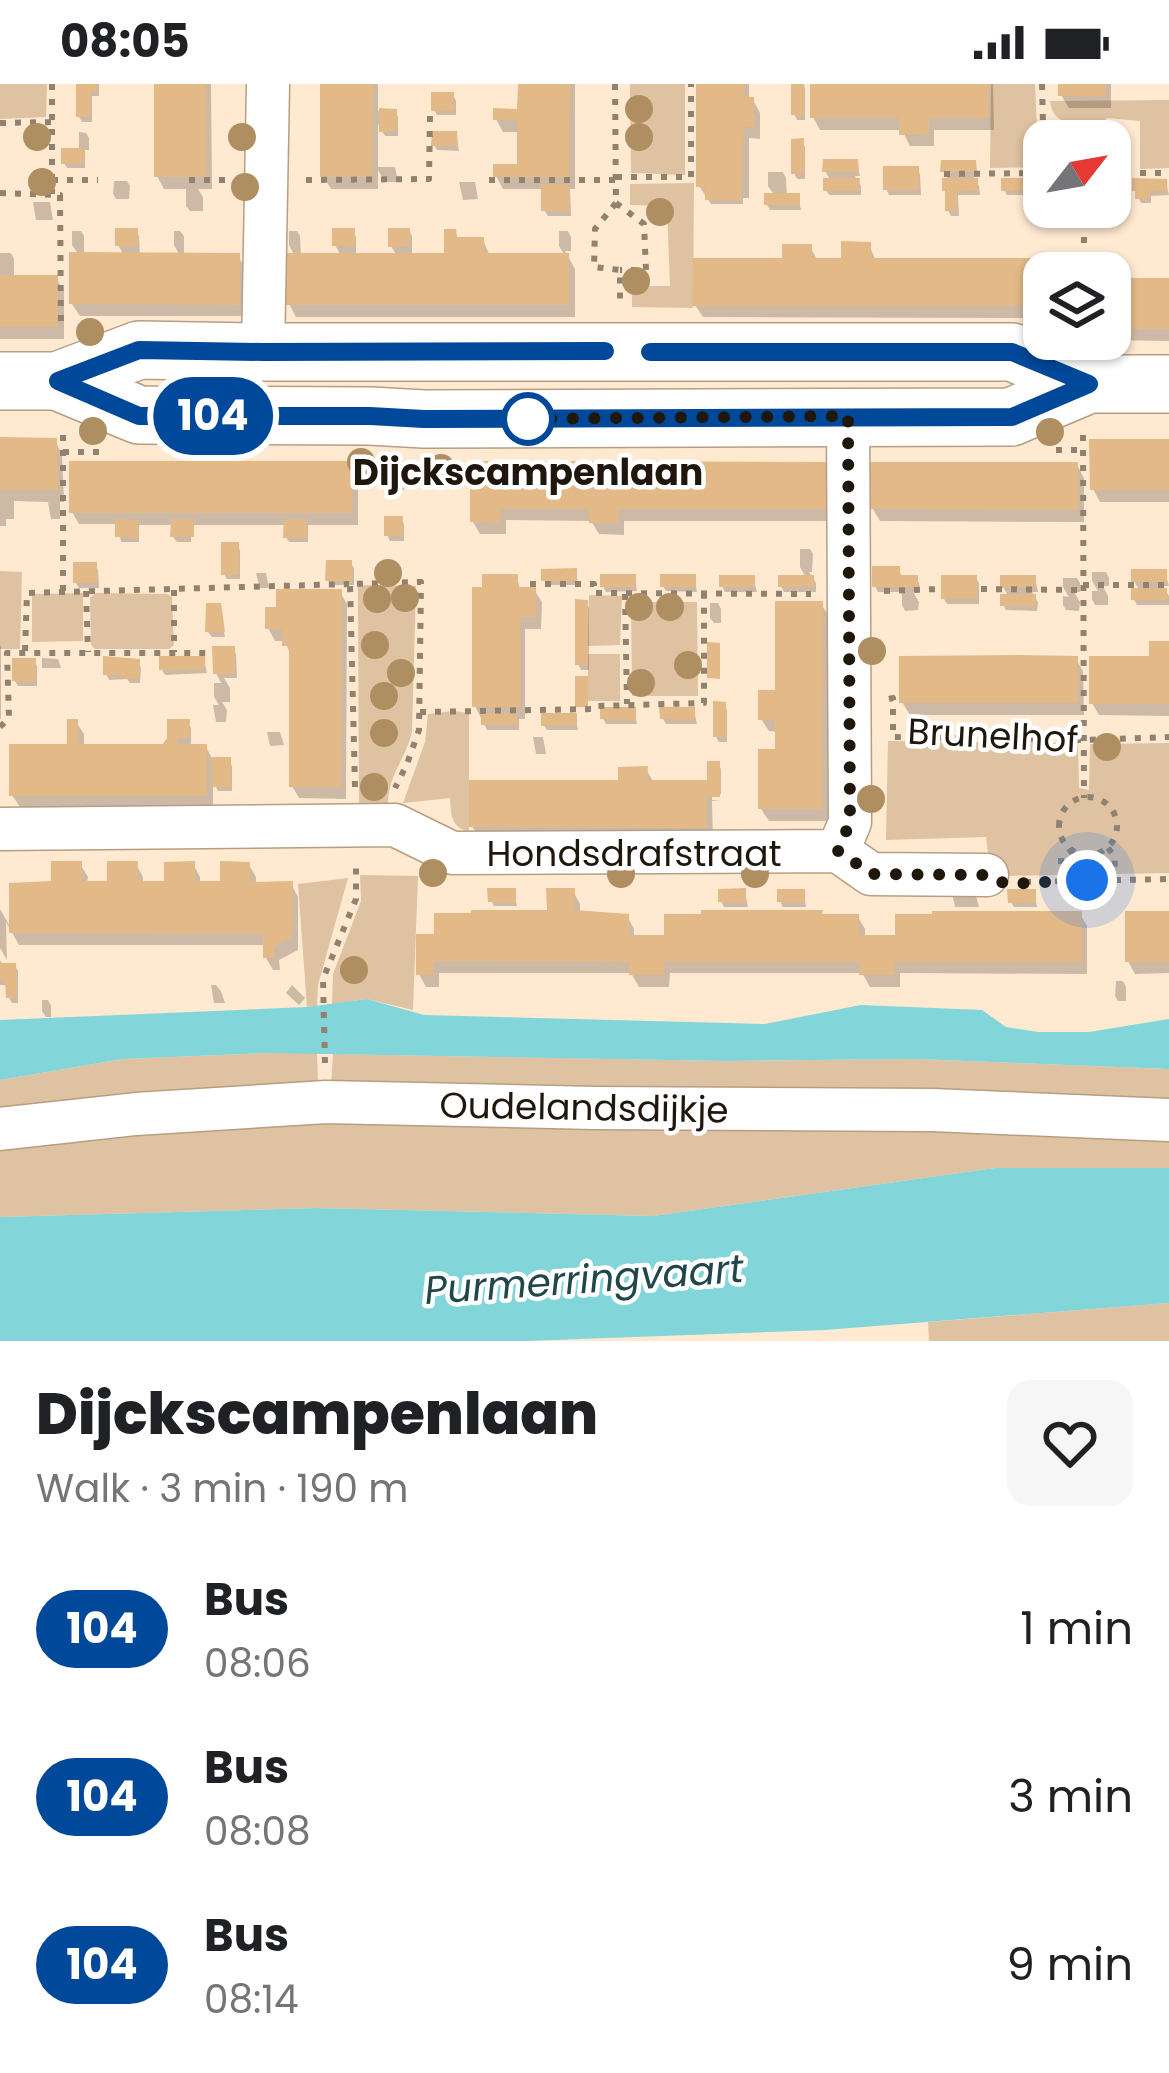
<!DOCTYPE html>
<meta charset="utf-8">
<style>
body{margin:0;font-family:Poppins,sans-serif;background:#f6f6f6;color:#202124;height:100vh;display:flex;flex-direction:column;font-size:45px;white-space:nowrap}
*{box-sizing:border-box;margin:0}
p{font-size:39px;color:#757577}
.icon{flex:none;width:66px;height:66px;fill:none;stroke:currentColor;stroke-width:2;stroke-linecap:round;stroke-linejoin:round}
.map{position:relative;height:1257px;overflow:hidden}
.details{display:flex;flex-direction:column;background:#fff;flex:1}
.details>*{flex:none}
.badge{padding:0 24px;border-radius:39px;font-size:42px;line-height:78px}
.needle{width:78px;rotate:59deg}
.controls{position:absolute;left:1023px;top:36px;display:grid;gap:24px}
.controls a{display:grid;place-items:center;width:108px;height:108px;border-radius:24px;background:#fff;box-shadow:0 3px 9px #0004;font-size:60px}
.you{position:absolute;width:60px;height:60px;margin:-30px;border:9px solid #fff;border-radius:50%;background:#1a73e8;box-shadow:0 0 0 18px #1a73e833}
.map>.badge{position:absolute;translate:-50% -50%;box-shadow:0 0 0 6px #fff}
.round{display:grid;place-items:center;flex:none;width:126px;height:126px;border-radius:24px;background:#f6f6f6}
.summary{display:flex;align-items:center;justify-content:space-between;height:204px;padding:0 36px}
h1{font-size:57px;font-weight:800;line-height:90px}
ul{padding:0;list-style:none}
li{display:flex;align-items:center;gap:36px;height:168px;padding:0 36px}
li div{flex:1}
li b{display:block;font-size:45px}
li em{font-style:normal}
li .badge{min-width:132px;font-weight:700;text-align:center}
.status{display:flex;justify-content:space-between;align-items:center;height:84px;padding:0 60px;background:#fff;direction:ltr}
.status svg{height:33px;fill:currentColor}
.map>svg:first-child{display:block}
.green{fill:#dfc2a1}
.water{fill:#82d5d9}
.shadow{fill:#0003}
.building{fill:#e3b987}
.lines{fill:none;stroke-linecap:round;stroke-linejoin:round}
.street-casing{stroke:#b79e82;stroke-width:45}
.secondary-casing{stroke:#b79e82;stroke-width:60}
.path{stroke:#918270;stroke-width:6;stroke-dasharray:6 9;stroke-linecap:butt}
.street{stroke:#fff;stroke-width:42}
.secondary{stroke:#fff;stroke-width:57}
.tree{fill:#af8f62}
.line-casing{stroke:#fff;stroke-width:27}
.line{stroke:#004899;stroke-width:18}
.walk{stroke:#20170c;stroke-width:12;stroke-dasharray:0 21.6}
.stop-dot{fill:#fff;stroke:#004899;stroke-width:6}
.labels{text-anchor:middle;stroke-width:9;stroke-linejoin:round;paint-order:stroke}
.stop-label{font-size:36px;font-weight:bold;fill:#20170c;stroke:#fff}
.street-label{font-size:36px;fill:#20170c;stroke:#fff}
.water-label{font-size:39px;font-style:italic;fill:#204749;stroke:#fff}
</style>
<div class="status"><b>08:05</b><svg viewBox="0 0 49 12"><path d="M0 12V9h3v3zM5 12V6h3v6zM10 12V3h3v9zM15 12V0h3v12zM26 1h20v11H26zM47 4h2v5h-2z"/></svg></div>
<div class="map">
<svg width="1169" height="1257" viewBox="0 0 1169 1257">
<rect width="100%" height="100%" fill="#ffe9d1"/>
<path class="green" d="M0,0H47L46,33L0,35Z
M630,0H685V91L631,89Z
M991,0H1035L1037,44L1043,53H1059L1064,57H1044V83L990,84Z
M1169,16V84L1140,85V37L1107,34L1100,43C1078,41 1053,43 1050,17Z
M694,99L693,224L632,223V202H670L667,122L630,121V100Z
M0,487L22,488L20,565H0Z
M358,501L416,502L412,647C407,673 388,691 388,719H359Z
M83,509V557L32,558V510Z
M96,509L167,510L172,513L174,561L169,565H95L91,561L90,514Z
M589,511L622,512L620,561L588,562Z
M631,518H697L698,612H632Z
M588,570H620V617H588Z
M453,627L469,629V748C451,743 451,731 450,714L403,719L425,658L428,630Z
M888,657L1078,659L1079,704L1089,706L1090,660L1169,659V789L1006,792L1005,779L989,778L986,753L886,756Z
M360,791L418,792L413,926L367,915L332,920L333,890L361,817Z
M348,794L318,901L317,922L307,923L298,800Z
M269,969H317L318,1000L0,1035V996L123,975Z
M333,970L726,977L916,975L1169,985V1026L331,1002Z
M960,1036L983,1051L1069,1052L1169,1047V1084H995L653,1132L316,1124L0,1133V1052L135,1038Z
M1169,1219V1257H929L928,1238Z"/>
<path class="water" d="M367,915L424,931L765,940L861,921L982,926L1006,943L1038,948H1089L1169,935V985L916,975L726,977L269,969L123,975L0,996V936L307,923Z
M995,1084H1169V1219L825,1246L525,1257H0V1133L316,1124L653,1132Z"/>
<path class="shadow" d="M79,0H99V12H92V38H82L79,33Z
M157,0H211L212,105H198L203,113V127H190L186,122V105H164L157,92Z
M323,0H378V27L395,28L398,33V52H385L378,40V83H395L398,98H385L378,86V105H331L323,92Z
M521,0H575V105H570L571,132H548L544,126V105H503L496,92L520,83V48H503L496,35L520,28Z
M699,0H749V16H753L760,29V55L749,54V114H743V120H711L699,102Z
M794,0H803L805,4V36H797L794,30Z
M813,0H993L994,46H934V62H910L902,46H820L813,33Z
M1061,0H1111V24H1069L1061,11Z
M453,11L456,17V31H437L434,26Z
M79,48L86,49L89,54V66H85V84H67L64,79L79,67Z
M456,50L459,67L437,66L434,61Z
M802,57L805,63V95H797L794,89Z
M856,78L860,92H855L861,102V111H829L826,106L831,97L825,87Z
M974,79L978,93H974L979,102L980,111H958L959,132H951L948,126L949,97L943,87Z
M917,85L920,90L921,111H889L886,105Z
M768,88H783L786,94L787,112H798L801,126H770L767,121L775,112L768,102Z
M114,97H127L130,102L129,115H116L113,110Z
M1035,97L1038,111H1007L1004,106Z
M459,98H475L478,115L463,116Z
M1166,98L1169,111L1151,112V119H1141L1135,106Z
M33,118H50L53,136H36Z
M72,147H81L84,152V171H124L118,161L136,147L139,152L140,171L180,172L174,161V147H180L184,152V172H238L245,184V232H80L72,220L79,171L72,161Z
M289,147H297L300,152L301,172H341L335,161L353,147L356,153V172H397L391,162L409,147L412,152V172H447L454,148L459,156H483L490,172H565L559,162V147H568L571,153V167H565L575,185V233H296L289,220L295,172L289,161Z
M869,161L876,177H1077L1084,189H1044V234L703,233L695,221L810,163L818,177H844Z
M0,169H11L14,175V194H56L64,207V255H0Z
M1110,197H1169V257L1100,256L1110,255Z
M0,357H55L62,370L64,418H60V435H51L48,418L14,417V435H6V442H0Z
M1169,358V418H1100L1093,405Z
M351,380L358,392V441H308V458H289L286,453L287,441H191V458H177L173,453L174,441H139V458H121L118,440H79L72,428Z
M401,380L405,386L404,406H384L381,401Z
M473,380L824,381L832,393V437H624V451L599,450L591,437L506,436V450H480L473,438Z
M1077,381L1084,394V438L880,437L873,425Z
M401,435L404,440V457H390L387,451Z
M237,461L240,466V495H227L224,490Z
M800,465H810L813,470L812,488H809L816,499V508H784L781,502L806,494L800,483Z
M351,479L354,484V501H331L328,496Z
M95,481L98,486L99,504H79L76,499Z
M899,485L902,494H916L919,499L920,508H913L919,518L918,526L905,527L902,521V508H878L875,502Z
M576,487L578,501H547L544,496Z
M1092,488H1106L1109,494V502H1103L1108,512V521H1095L1092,515V507H1098L1092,497Z
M1165,488L1169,502H1163L1169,512V521H1137L1134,516L1140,507L1134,497Z
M256,489H266L269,504H260Z
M517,493L520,506H534L542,518L541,545H525V635H519V646H487L475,622L485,506Z
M635,493L637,507L606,508L603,502Z
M694,493L697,508L666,507L663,502Z
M753,494L757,508H725L722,502Z
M976,494L979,499V520H947L944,515Z
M1035,494L1038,508H1032L1038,518L1037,527L1006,526L1003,521L1009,513L1003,503Z
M1063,494H1077L1080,499V508H1074L1080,518L1079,527L1066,526L1063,521V512L1069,513L1063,503Z
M340,508L347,520L346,715L299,714L292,702V575L285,557H275L268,544Z
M586,519L589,524V586H581L578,580Z
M710,519H718L721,525V539H714L710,534Z
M821,520L829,532L828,737H769L761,725L778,668V648L769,647L761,635L778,609Z
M219,522L225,553H212L208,548Z
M1169,560V632L1099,631L1092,619Z
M0,561L1,563V635H0Z
M233,565L236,570L237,594H224L230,604V618H222L227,626L226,638H216L213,621H219L214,613V599H221L216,589Z
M42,574L58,575L61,584H42Z
M204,575L207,589L165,591L162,586Z
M1076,575L1083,587L1084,631H910L902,618Z
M34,577L37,582V602H18L15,597Z
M138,578L141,584L140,599H130L127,595L109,596L106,590Z
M724,621L727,626V658H719L716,653Z
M634,626L637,640H606L603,634Z
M694,626L697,640H666L663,635Z
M575,632L578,646H547L544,641Z
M76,638L84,650V663H165L188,638L191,644V663H206L213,676H229L232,682V707H218L213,697V724L20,723L12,711L70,663Z
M267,648H280L284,661L270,662Z
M533,653H543L546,670H536Z
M718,680L721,685V710H712V716L721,717H712L713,756L480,755L472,742L620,699L646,685L654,699H705Z
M80,780L88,793L87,800H110L136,780L143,793V800L167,801L193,780L200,793V800H223L249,781L256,793V801L291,800L298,813V866L279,876L280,886H273L266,874V861H19L6,838L7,876L0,864V825L12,846L54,800Z
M514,807L517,822H494L491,817Z
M573,807L580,820V830L627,832L634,845V854H667L823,833H858L865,845V854H898L1080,830L1087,842V890L900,889V903H870L862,889H670L669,903H639L631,889H439V903H426L419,890V853L550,829Z
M745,807L748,823H724L721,817Z
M804,808L806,823H783L780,817Z
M952,808H975L979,823H955Z
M1034,808L1037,823H1014L1011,818Z
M1169,830V889L1135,890L1128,877Z
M0,876L3,882H15L18,887V919H12L9,914L8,901H0Z
M1116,897H1123L1126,903V917H1118L1115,912Z
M211,901H216L221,907L225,919H214Z
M292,901L305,914L299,921L286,909Z
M42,916H48L51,922V933H46L42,927Z"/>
<path class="building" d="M76,0H97V7H91L90,33H76Z
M154,0H206V93H154Z
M320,0H373L372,93H320Z
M518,0H570L569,94L493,93V80H517V36H493V24L517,25Z
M696,0H744V13H754V43H744L741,116H705V103H696Z
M791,0H804V31H791Z
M810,0H989V34H929V50L899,51V34H810Z
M1058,0H1106V12H1058Z
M431,8H454V27H431Z
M379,24L397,25V47L379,48Z
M432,47H457L458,62H431Z
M804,54V90H791V55Z
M61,64H84V79L61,80Z
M823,75H858L859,88H822Z
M941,76H976L977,88H940Z
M883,82H919V106H883Z
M823,94H860L859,107H823Z
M942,94H978V106L957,107V127H945V107H942Z
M1001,94H1037V107H1001Z
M1132,94L1167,95V107H1149L1150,115H1135V107H1132Z
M541,100H569V127H541Z
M764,109H800V121H764Z
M115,144H138V162H115Z
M332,144H355V162H332Z
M388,144H410V162L388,163Z
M444,145H456L457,153H484V169H569V221H286V169H444Z
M841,157L871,158V174H1079V189H1044V222H692L693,174H782V160H812V174H841Z
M69,168L240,169V221L69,220Z
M0,191H58V243H0Z
M1110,194H1169V245H1110Z
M0,353L57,354L58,406H0Z
M1089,355H1169V406H1090Z
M69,377H353L352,429H69Z
M378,377H403L402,402H378Z
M470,377L826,378V425H618V439H589V425H500V439L470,438Z
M870,378H1078V426L870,425Z
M384,432H403L402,452H384Z
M115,435L138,436V454L115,453Z
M171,435H194V453H170Z
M306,435L307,453L283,454L284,436Z
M221,458H239V491H221Z
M326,476H352V497H325Z
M73,478H97V499H73Z
M872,482H900V491H918V503H872Z
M577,484V497H541V485Z
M1131,485H1167V498H1131Z
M482,490H518V503H536V533H520V623H472V503H482Z
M600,490H636V503H600Z
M660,490H696V503H660Z
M719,491H755V503H719Z
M778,491H814V503H778Z
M941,491H977V515H941Z
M1000,491H1036V503L1000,504Z
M1131,504H1167V516H1131Z
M276,505H342L341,703H289V562H282V545H265V523H276Z
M1000,510H1036V522H1000Z
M575,515L588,516V581H575Z
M775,517H823L822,725H758V665H775V636H758V606H775Z
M206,519H221L225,548H205Z
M1149,557H1169V620H1089V572H1149Z
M707,558L720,559V595L707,594Z
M212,562H235V590H213Z
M1019,571L1078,572V619H899V572Z
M103,572L140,575L139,595H123V591H103Z
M159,572H205V585L159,586Z
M12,574H36L35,598L12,597Z
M575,592H588V623H575Z
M713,617L726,618V653H713Z
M600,623H636V636L600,635Z
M659,623H695V636L660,635Z
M481,629H517V641H481Z
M541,629H577V641L541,642Z
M67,635H78V660H163L167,654V635H190L189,654H178V660H207V712H9V660H67Z
M212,673H231V703H212Z
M707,677H720V713H707V744L469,743V696H618V683L648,682L647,696H707Z
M51,777H82V797H107V777H138L137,797H164V778L195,777V797H220V777L250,778V798L293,797L292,853L274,863V874H263V850L9,849V799L51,797Z
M487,804H516V818H488Z
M546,804H575L574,826L629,830V851H664V830H701V826H823L822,830H859V851H895V830H932V827H1082V878H894L895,891H859L860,878H664V891H629V878L434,877L433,891H416V850H434V829H471V826H547Z
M746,804V818H718V805Z
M777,805H805V818H777Z
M1007,805H1036V818L1008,819Z
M1125,827H1169V878H1125Z
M0,879H16L17,914H6L5,897H0Z"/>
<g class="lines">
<g class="street-casing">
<path id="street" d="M263,268L268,0
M0,745L395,741L452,769L838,767L850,738L848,333
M838,767L871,790L987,791
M0,1045L136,1030L326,1018L595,1024L932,1026L1169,1036"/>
</g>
<g class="secondary-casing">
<path id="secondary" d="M0,297H57L139,266L263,268H1012L1089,300H1169
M57,297L139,331L370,332L424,335L1011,333L1089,300"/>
</g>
<path class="path" d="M52,0V110
M615,0L616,119
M1042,0L1043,41L1058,46L1076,57
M0,39L52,38
M1110,89H1169
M944,90L1044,89
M616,93H691V0
M52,96H98
M189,96H227
M306,96L429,95L430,32
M489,96H616
M0,109L60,111L61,246
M616,119L595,145L594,183L620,186V222
M616,119L644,140L646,186H620
M1083,189L1085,123
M1083,351L1084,714
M1056,366H1083
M63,368H101
M530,500H594V509L811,510
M1083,501H1169
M981,505L1083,506
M174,506V568
M63,507V349
M86,507L88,568
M884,507L939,505
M625,510L627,620
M25,567L27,509L349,500
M889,615L893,614V653L1082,656L1169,653
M420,628L596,625L598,622L704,619V512
M0,643L9,634L7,569H208
M355,703L350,500L421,498L419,646L407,680L395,704
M1059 742a29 29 0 1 1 58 0a29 29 0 1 1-58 0Z
M1108,764L1115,773L1114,797
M1061,795V774L1072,766
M1025,798L1169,795
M325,979L323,895L356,815V776"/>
<use href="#street" class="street"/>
<use href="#secondary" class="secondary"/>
</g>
<g class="tree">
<circle cx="639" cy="25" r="14"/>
<circle cx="37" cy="53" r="14"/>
<circle cx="242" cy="53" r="14"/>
<circle cx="639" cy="53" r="14"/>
<circle cx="42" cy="98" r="14"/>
<circle cx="245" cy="103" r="14"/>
<circle cx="660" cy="128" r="14"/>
<circle cx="636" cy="197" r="14"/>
<circle cx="90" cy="248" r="14"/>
<circle cx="93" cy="347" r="14"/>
<circle cx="1050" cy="348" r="14"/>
<circle cx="361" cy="378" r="14"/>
<circle cx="441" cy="384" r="14"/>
<circle cx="388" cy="489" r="14"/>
<circle cx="405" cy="514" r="14"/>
<circle cx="377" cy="515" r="14"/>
<circle cx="639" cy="523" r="14"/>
<circle cx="670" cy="523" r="14"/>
<circle cx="375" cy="561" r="14"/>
<circle cx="872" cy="567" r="14"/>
<circle cx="688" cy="581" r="14"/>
<circle cx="401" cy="589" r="14"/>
<circle cx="641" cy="599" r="14"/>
<circle cx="384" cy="612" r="14"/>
<circle cx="384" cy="649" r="14"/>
<circle cx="1107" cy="663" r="14"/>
<circle cx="374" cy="703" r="14"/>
<circle cx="871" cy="715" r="14"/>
<circle cx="433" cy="789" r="14"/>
<circle cx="621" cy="790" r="14"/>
<circle cx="755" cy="790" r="14"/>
<circle cx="354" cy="886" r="14"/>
</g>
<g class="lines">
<g class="line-casing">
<path id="line" d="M605,267L263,268L139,266L58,297L139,332H370L424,335L1012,333L1089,300L1012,268H650"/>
</g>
<use href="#line" class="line"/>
<path class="walk" d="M528,335H518L848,332L850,738L838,767L872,790L987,791L1006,800L1087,796"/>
</g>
<circle class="stop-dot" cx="528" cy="335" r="24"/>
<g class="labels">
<g class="stop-label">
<text x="528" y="401">Dijckscampenlaan</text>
</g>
<g class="street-label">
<text transform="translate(993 651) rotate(3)" y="13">Brunelhof</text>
<text x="634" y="782">Hondsdrafstraat</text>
<text transform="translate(584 1023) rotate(1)" y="13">Oudelandsdijkje</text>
</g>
<g class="water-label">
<text transform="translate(584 1195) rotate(-4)" y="14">Purmerringvaart</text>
</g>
</g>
</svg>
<div class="controls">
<a><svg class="needle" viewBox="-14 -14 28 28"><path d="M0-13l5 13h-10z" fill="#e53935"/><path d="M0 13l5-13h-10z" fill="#757577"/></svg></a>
<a><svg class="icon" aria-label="layers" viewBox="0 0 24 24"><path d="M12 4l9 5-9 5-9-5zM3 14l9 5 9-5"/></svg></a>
</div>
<div class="you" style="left:1087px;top:796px"></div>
<b class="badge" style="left:213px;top:332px;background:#004899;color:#fff">104</b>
</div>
<section class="details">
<div class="summary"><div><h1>Dijckscampenlaan</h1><p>Walk · 3 min · 190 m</p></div><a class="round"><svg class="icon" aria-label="heart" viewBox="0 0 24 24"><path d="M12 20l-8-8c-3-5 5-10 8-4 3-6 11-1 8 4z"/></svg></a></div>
<ul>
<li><span class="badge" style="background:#004899;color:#fff">104</span><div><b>Bus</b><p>08:06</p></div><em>1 min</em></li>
<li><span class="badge" style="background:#004899;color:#fff">104</span><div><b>Bus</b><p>08:08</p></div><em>3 min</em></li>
<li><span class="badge" style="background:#004899;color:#fff">104</span><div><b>Bus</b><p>08:14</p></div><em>9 min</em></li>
</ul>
</section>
